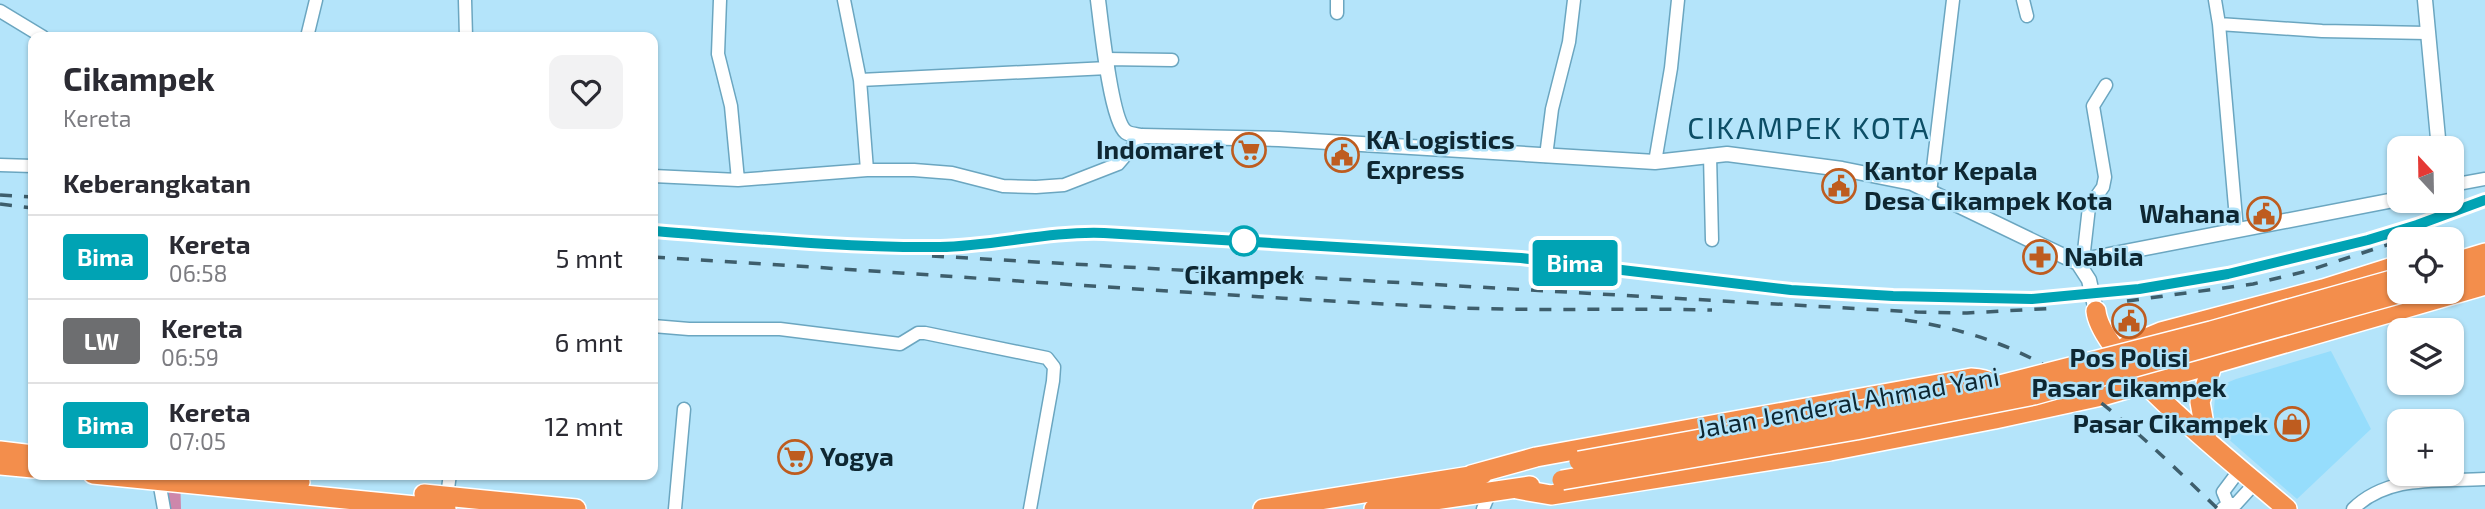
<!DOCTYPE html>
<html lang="id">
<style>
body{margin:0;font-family:"Exo 2",sans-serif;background:#f2f2f3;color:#2b2b33;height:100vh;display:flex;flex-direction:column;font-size:26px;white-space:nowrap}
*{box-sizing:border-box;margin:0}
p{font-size:23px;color:#7c7c81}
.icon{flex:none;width:38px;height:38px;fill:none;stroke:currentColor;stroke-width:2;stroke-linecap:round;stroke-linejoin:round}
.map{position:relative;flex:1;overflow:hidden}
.panel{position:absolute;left:28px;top:32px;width:630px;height:448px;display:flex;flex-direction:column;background:#fff;border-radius:14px;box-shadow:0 2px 5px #0004}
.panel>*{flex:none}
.badge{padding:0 14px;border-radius:5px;font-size:24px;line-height:46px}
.needle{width:46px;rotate:338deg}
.fabs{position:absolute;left:2387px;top:136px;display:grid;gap:14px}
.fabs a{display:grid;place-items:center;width:77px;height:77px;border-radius:14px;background:#fff;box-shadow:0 2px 5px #0004;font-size:35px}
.map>.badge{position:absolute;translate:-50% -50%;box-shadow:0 0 0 4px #fff}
h2{padding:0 35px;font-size:26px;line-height:63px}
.round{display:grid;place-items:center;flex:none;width:74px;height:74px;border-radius:14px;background:#f2f2f3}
.head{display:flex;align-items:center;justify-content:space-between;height:119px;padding:0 35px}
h1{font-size:33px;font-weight:700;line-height:52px}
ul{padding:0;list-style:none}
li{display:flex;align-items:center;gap:21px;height:84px;padding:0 35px;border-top:2px solid #e1e1e2}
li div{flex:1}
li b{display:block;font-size:26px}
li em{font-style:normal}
li .badge{min-width:77px;font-weight:700;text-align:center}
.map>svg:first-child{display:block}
.built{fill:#96ddfc}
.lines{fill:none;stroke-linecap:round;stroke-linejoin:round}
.canal{stroke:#cd87ab;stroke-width:12}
.minor-casing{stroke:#6ba6c0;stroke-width:15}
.tertiary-casing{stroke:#6ba6c0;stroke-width:17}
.trunk-casing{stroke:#fff;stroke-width:22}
.minor{stroke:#fff;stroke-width:12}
.tertiary{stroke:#fff;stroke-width:14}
.trunk{stroke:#f38e4c;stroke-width:19}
.rail{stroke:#3e5e6c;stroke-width:3.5;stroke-dasharray:12 12;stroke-linecap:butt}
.trunk-bridge-casing{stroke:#fff;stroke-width:22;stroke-linecap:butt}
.trunk-bridge{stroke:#f38e4c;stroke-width:19}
.line-casing{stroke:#fff;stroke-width:16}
.line{stroke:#00a3b4;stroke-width:10}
.stop-dot{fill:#fff;stroke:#00a3b4;stroke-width:3.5}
.labels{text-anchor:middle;stroke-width:5;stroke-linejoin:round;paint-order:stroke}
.poi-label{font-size:26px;font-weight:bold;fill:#0e2732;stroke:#b4e4fa;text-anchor:start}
.stop-label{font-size:26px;font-weight:bold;fill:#0e2732;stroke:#b4e4fa}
.street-label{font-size:26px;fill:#0e2732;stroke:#b4e4fa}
.quarter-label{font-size:30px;letter-spacing:2px;fill:#0c4e66;stroke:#b4e4fa}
</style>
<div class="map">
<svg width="2485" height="509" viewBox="0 0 2485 509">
<rect width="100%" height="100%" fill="#b4e4fa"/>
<path class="built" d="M2331,351L2371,429L2297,499L2218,430L2213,419L2215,398L2217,391L2224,384L2236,379Z"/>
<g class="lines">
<path class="canal" d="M174,475L175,509"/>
<g class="minor-casing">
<path id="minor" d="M465,0L466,37
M720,0L718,54L731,106L738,180
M844,0L860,80L867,170
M2023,0L2027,16
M2215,0L2219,24L2237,230
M0,11L43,37
M1337,13V0
M2219,24L2322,31L2427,33
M307,37L316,0
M1106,59L1172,60
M860,80L1108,68
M1710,155L1712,240
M1546,156L1552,109L1569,42L1574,0
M1655,162L1671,68L1678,0
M0,165L33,166
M653,176L738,180L867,170H914L952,173L1003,186L1036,187L1064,185L1118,164L1142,136
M2452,185L2485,179
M1930,193L1953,0
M2083,260L2089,207L2103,187L2105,177L2093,106L2106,85
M653,326L689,329H780L900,344L918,333H925L1047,358L1054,367L1053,381L1030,509
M159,481L164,509
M447,496L450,474
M2228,504L2223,492L2241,468
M675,509L684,409
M1483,509L1490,492
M2222,509L2228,504H2236L2256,482
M2353,509C2389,474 2439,482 2485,479"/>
</g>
<g class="tertiary-casing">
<path id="tertiary" d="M1098,0C1101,23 1111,121 1126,132C1130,135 1137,135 1142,136L1279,139L1655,162L1727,154L1842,169L1912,183L2078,263L2089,280L2096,311
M2425,0L2439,149
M2078,263L2083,260L2399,199"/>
</g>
<g class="trunk-casing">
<path id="trunk" d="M2452,263L2485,253
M2452,279L2485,269
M2096,311C2101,361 2245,472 2287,509
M2125,347L2161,332L2323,289L2399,265
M1995,419L2106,395L2485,285
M2207,441L2200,402L2216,354
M0,451L33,455
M0,465L33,468
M93,474L446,509
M224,474L300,482
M1471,475L1536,457L1971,378C1989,379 1994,382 2001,399L1995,419L1830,451L1551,495L1517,489
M424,494L576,509
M1263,509L1483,474
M1374,509L1530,486"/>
</g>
<use href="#minor" class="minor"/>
<use href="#tertiary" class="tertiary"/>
<use href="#trunk" class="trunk"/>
<path class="rail" d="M0,195L33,197
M0,204L33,208
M653,231C747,237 846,248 940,247C995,246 1048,231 1104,233L1521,258L1791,291L1974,299H2052L2184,283L2301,258L2417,225L2485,200
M932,256L1917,312L1967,313L2058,308
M653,257C922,273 1192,295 1462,308C1545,311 1629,308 1712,310
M2127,301L2253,284L2307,271L2399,241
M1905,320C2051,341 2116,412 2218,509"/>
<g class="trunk-bridge-casing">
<path id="trunk-bridge" d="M1579,461L2000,385L2211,331L2399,278
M1562,480L1856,430L2034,395L2405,292"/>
</g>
<use href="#trunk-bridge" class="trunk-bridge"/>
</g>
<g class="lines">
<g class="line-casing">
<path id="line" d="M653,231C746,238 846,248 940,247C995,246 1048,231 1104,233L1521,258L1791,290L1893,296L2032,299L2139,289L2228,274L2368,240L2417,225L2485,200"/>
</g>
<use href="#line" class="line"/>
</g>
<defs>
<g id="supermarket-ring" transform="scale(1.75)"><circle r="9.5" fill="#b4e4fa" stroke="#be5c1f" stroke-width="1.5"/><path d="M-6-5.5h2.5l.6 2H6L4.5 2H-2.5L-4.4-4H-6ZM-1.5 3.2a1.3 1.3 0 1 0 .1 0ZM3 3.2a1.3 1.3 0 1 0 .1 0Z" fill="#be5c1f"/></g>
<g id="civic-ring" transform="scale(1.75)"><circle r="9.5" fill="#b4e4fa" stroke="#be5c1f" stroke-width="1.5"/><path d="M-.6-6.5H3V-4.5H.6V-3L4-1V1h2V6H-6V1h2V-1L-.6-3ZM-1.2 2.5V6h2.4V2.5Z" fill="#be5c1f"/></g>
<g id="pharmacy-ring" transform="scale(1.75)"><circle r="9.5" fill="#b4e4fa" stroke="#be5c1f" stroke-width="1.5"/><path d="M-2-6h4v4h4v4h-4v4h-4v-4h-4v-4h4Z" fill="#be5c1f"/></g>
<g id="shop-ring" transform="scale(1.75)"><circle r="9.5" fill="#b4e4fa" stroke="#be5c1f" stroke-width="1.5"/><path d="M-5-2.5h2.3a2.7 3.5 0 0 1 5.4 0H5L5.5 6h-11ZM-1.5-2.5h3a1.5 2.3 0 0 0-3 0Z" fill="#be5c1f"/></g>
</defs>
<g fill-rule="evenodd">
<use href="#supermarket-ring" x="1249" y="150"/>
<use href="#civic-ring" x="1342" y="155"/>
<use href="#civic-ring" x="1839" y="186"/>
<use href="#civic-ring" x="2264" y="214"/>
<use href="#pharmacy-ring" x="2040" y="257"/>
<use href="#civic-ring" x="2129" y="321"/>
<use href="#shop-ring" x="2292" y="424"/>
<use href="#supermarket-ring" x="795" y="457"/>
</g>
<circle class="stop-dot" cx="1244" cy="241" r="14"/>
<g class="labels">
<g class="poi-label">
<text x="1366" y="149">KA Logistics<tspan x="1366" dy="30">Express</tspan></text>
<text x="1224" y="159" text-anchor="end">Indomaret</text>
<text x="1864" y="180">Kantor Kepala<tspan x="1864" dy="30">Desa Cikampek Kota</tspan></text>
<text x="2240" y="223" text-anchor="end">Wahana</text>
<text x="2064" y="266">Nabila</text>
<text x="2129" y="367" text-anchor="middle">Pos Polisi<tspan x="2129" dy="30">Pasar Cikampek</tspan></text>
<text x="2268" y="433" text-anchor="end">Pasar Cikampek</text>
<text x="820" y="466">Yogya</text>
</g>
<g class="stop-label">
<text x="1244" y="284">Cikampek</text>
</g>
<g class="street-label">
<text transform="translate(1848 403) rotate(-10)" y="9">Jalan Jenderal Ahmad Yani</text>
</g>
<g class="quarter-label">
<text x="1809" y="139">CIKAMPEK KOTA</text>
</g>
</g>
</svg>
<div class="fabs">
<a><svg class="needle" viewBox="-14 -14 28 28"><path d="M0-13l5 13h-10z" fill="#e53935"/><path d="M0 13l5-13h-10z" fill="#7c7c81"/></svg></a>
<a><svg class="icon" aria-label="locate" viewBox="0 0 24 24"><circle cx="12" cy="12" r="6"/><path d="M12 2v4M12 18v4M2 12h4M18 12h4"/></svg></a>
<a><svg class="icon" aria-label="layers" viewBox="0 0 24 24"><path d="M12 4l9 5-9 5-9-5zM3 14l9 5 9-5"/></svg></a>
<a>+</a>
</div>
<b class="badge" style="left:1575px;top:263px;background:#00a3b4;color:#fff">Bima</b>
<section class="panel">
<div class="head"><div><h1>Cikampek</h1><p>Kereta</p></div><a class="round"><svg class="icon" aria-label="heart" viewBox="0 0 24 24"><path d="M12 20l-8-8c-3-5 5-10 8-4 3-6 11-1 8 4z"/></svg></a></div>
<h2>Keberangkatan</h2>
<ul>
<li><span class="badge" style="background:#00a3b4;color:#fff">Bima</span><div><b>Kereta</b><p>06:58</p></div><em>5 mnt</em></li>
<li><span class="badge" style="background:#6d6e70;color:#fff">LW</span><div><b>Kereta</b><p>06:59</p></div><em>6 mnt</em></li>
<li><span class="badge" style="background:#00a3b4;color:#fff">Bima</span><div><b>Kereta</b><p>07:05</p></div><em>12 mnt</em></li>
</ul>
</section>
</div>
